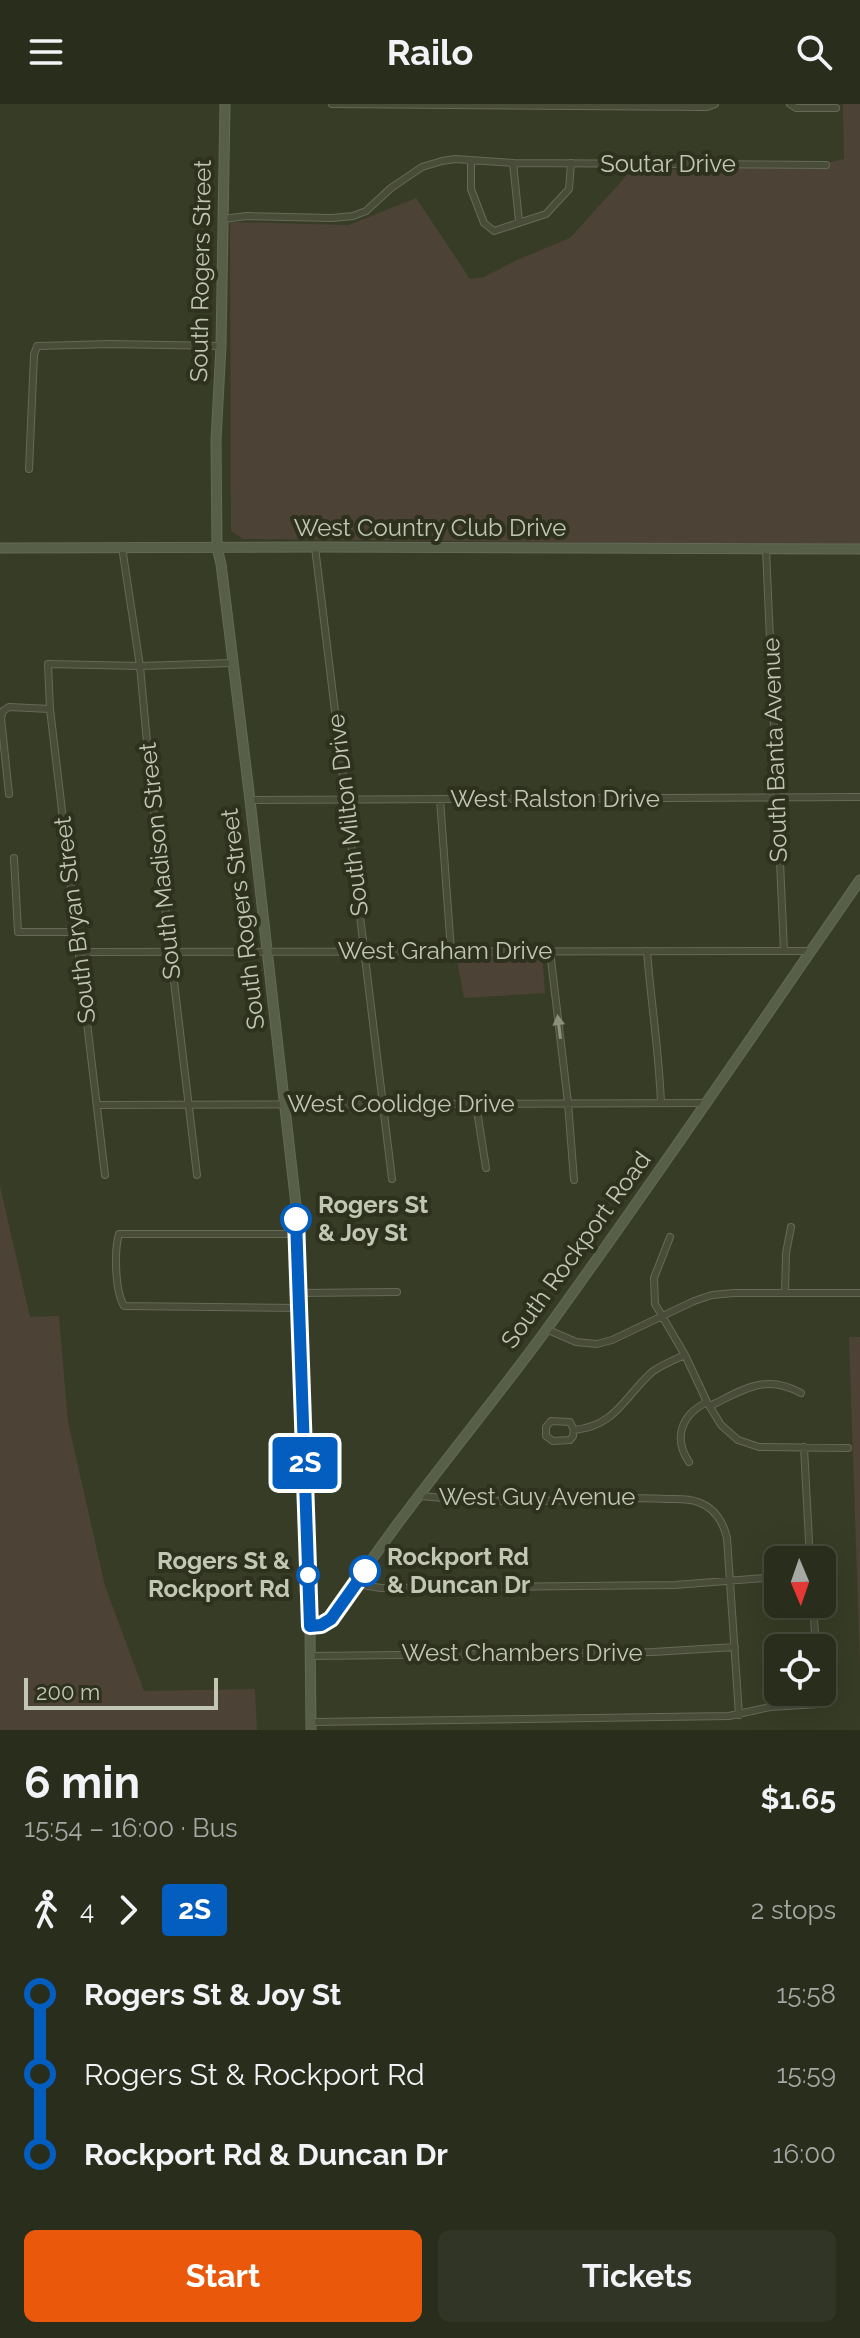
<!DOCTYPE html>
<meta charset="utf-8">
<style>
body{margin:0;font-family:Raleway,sans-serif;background:#313525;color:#f1f3f6;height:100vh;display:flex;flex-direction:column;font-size:30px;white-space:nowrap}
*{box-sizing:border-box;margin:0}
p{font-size:26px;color:#a5a8a3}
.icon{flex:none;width:44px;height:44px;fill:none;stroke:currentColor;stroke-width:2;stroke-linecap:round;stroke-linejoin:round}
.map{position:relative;height:1626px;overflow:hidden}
.sheet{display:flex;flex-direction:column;background:#292d1c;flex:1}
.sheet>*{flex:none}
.badge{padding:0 16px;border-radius:6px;font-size:28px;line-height:52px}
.needle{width:52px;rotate:178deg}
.fabs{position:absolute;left:764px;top:1442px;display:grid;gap:16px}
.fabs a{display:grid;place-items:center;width:72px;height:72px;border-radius:12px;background:#292d1c;box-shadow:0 8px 32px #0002,0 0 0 2px #45493b;font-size:40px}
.scale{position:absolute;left:24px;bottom:20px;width:194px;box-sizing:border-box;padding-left:8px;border:4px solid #c2c7b5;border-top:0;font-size:22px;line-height:28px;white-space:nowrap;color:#c2c7b5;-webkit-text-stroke:6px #2d311e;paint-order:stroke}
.map>.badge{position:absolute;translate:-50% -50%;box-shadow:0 0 0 4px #fff}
.legs{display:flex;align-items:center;gap:12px;height:88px;padding:0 24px;font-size:26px}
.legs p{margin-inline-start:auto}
.headline{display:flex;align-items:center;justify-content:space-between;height:136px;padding:0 24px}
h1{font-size:44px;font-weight:700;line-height:60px}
.button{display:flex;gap:16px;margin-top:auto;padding:16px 24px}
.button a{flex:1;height:92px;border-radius:12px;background:#ea580c;color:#fff;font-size:32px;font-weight:700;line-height:92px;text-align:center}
.button a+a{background:#313525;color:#f1f3f6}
ul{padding:0 24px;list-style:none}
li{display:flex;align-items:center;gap:28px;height:80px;font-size:30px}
li i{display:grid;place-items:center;width:12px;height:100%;margin:0 10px;background:currentColor}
li i::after{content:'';width:20px;height:20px;margin:-10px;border:6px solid;border-radius:50%;background:#292d1c}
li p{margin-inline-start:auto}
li:first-child i{background:linear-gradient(#0000 50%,currentColor 0)}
li:last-child i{background:linear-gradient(currentColor 50%,#0000 0)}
header{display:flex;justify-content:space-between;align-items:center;height:104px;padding:0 24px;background:#292d1c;font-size:36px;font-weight:700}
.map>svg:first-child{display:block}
.green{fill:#4d4236}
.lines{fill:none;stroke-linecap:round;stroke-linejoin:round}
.street-casing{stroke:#656a57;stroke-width:8}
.secondary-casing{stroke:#656a57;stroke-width:11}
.street{stroke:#484c39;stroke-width:6}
.secondary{stroke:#585f48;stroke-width:9}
.oneway{fill:#8b907d}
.line-1-casing{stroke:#fff;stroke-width:18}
.line-1{stroke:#035ebf;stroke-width:12}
.stop-1-dot{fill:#fff;stroke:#035ebf;stroke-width:4}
.labels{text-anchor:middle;stroke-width:8;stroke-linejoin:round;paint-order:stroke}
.street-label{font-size:24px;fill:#c2c7b5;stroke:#2d311e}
.stop-label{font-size:24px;font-weight:bold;fill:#c2c7b5;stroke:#2d311e;text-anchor:start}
</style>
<header><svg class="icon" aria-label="menu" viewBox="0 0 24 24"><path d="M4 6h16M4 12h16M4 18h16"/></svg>Railo<svg class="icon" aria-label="search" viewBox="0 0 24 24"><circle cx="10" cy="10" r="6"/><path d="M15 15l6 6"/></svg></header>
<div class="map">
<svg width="860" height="1626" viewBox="0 0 860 1626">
<rect width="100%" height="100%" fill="#373c26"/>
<path class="green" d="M843,0H860V441L243,435L231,427L230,118L349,121L416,94L470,175L484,173L517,156L570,134L627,71L640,67L832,58L844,55Z
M456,850L542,851L545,889L464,894Z
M0,1082L30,1213L59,1212L68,1318L105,1482L144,1587L255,1585L257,1626H0Z
M849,1233H860V1563Z"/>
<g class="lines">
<g class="street-casing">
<path id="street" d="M332,0L707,3L715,0
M790,0L796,4H836
M471,57V85L484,119L494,127L546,110L569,85L571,59
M513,59L519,117
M223,115L247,112L332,114L353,112L366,107L391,84L422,63L442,57L455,55L513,59L826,61
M29,365L34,251L37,242L111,240L221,242
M122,443L140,562L152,692L197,1071
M315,443L392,1075
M766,446L784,847
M9,690L1,614L3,607L9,603L50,605
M440,695L451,847
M250,696L860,693
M14,754L18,828H77
M550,847L568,999L574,1076
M647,847C651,898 659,948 661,999
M80,848L811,847
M476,1000L486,1064
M97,1001L705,999
M105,1071L50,605L48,560L140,562L232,559
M297,1130H119C114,1147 115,1187 124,1202L300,1204
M670,1133L654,1174L655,1200L685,1251L707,1298L721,1321L738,1336L759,1343L848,1344
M299,1189L397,1188
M785,1189L786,1149L791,1123
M546,1225L576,1238L597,1240L612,1236L694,1197L712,1191L734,1189H860
M710,1302C743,1286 765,1269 801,1289
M574,1326L573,1332L570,1336L553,1337L546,1332V1323L551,1317L570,1318L574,1326C616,1322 624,1293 652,1268C661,1261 674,1256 685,1251
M804,1343L810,1456
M689,1358C673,1334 681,1311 707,1298
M421,1392C469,1397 526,1398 575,1396C605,1395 636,1393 667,1395C677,1395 688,1394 698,1398C715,1404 723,1417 727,1434L739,1611
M356,1480L381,1484L675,1481L778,1473
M813,1500L816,1544
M310,1552L653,1548L735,1543
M311,1618L729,1612L770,1603L820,1600L819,1588"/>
</g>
<g class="secondary-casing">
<path id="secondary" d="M225,0L221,242L216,336L217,444L221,460L250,696L296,1101L310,1522L311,1626
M0,444L315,443L860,445
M310,1522L327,1518L335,1510C397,1413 473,1325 541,1233C650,1083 754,929 860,776"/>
</g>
<use href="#street" class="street"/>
<use href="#secondary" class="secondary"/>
</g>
<defs><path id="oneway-solid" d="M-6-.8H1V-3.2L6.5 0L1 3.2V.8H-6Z" transform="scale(2)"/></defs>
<use class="oneway" href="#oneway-solid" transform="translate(559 923) rotate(-97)"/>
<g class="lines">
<g class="line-1-casing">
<path id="line-1" d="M296,1115L310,1522L321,1521L331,1515L365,1467"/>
</g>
<use href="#line-1" class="line-1"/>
</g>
<g class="stop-1-dot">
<circle cx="296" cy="1115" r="14"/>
<circle cx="365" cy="1467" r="14"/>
<circle cx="308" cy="1471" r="10"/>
</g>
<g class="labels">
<g class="street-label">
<text x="668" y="68">Soutar Drive</text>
<text transform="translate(201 167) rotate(-89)" y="8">South Rogers Street</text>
<text x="430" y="432">West Country Club Drive</text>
<text transform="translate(775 646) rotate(-92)" y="8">South Banta Avenue</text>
<text x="555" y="703">West Ralston Drive</text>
<text transform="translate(348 711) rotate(-97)" y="8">South Milton Drive</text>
<text transform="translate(160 757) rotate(-96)" y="8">South Madison Street</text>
<text transform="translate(243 815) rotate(-97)" y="8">South Rogers Street</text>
<text transform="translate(75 816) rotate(-97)" y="8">South Bryan Street</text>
<text x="445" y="855">West Graham Drive</text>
<text x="401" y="1008">West Coolidge Drive</text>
<text transform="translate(576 1146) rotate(-54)" y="8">South Rockport Road</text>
<text x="537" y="1401">West Guy Avenue</text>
<text x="522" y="1557">West Chambers Drive</text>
</g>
<g class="stop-label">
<text x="318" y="1109">Rogers St<tspan x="318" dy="28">&amp; Joy St</tspan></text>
<text x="387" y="1461">Rockport Rd<tspan x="387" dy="28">&amp; Duncan Dr</tspan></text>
<text x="290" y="1465" text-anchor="end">Rogers St &amp;<tspan x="290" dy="28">Rockport Rd</tspan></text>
</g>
</g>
</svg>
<div class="fabs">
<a><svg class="needle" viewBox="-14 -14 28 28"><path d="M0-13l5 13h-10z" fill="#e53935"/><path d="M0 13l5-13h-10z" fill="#a5a8a3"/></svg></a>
<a><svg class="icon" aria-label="locate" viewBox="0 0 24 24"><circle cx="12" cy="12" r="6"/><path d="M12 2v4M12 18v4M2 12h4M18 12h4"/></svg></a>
</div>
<div class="scale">200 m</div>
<b class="badge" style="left:305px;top:1359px;background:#035ebf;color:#fff">2S</b>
</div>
<section class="sheet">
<div class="headline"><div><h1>6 min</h1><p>15:54 – 16:00 · Bus</p></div><b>$1.65</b></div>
<div class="legs"><svg class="icon" aria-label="walk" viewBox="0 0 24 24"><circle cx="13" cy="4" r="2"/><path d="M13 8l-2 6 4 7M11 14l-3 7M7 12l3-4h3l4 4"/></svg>4<svg class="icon" aria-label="forward" viewBox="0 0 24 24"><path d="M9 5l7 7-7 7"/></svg><b class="badge" style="background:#035ebf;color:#fff">2S</b><p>2 stops</p></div>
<ul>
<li><i style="color:#035ebf"></i><b>Rogers St &amp; Joy St</b><p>15:58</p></li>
<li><i style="color:#035ebf"></i><span>Rogers St &amp; Rockport Rd</span><p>15:59</p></li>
<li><i style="color:#035ebf"></i><b>Rockport Rd &amp; Duncan Dr</b><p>16:00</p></li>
</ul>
<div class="button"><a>Start</a><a>Tickets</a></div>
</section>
